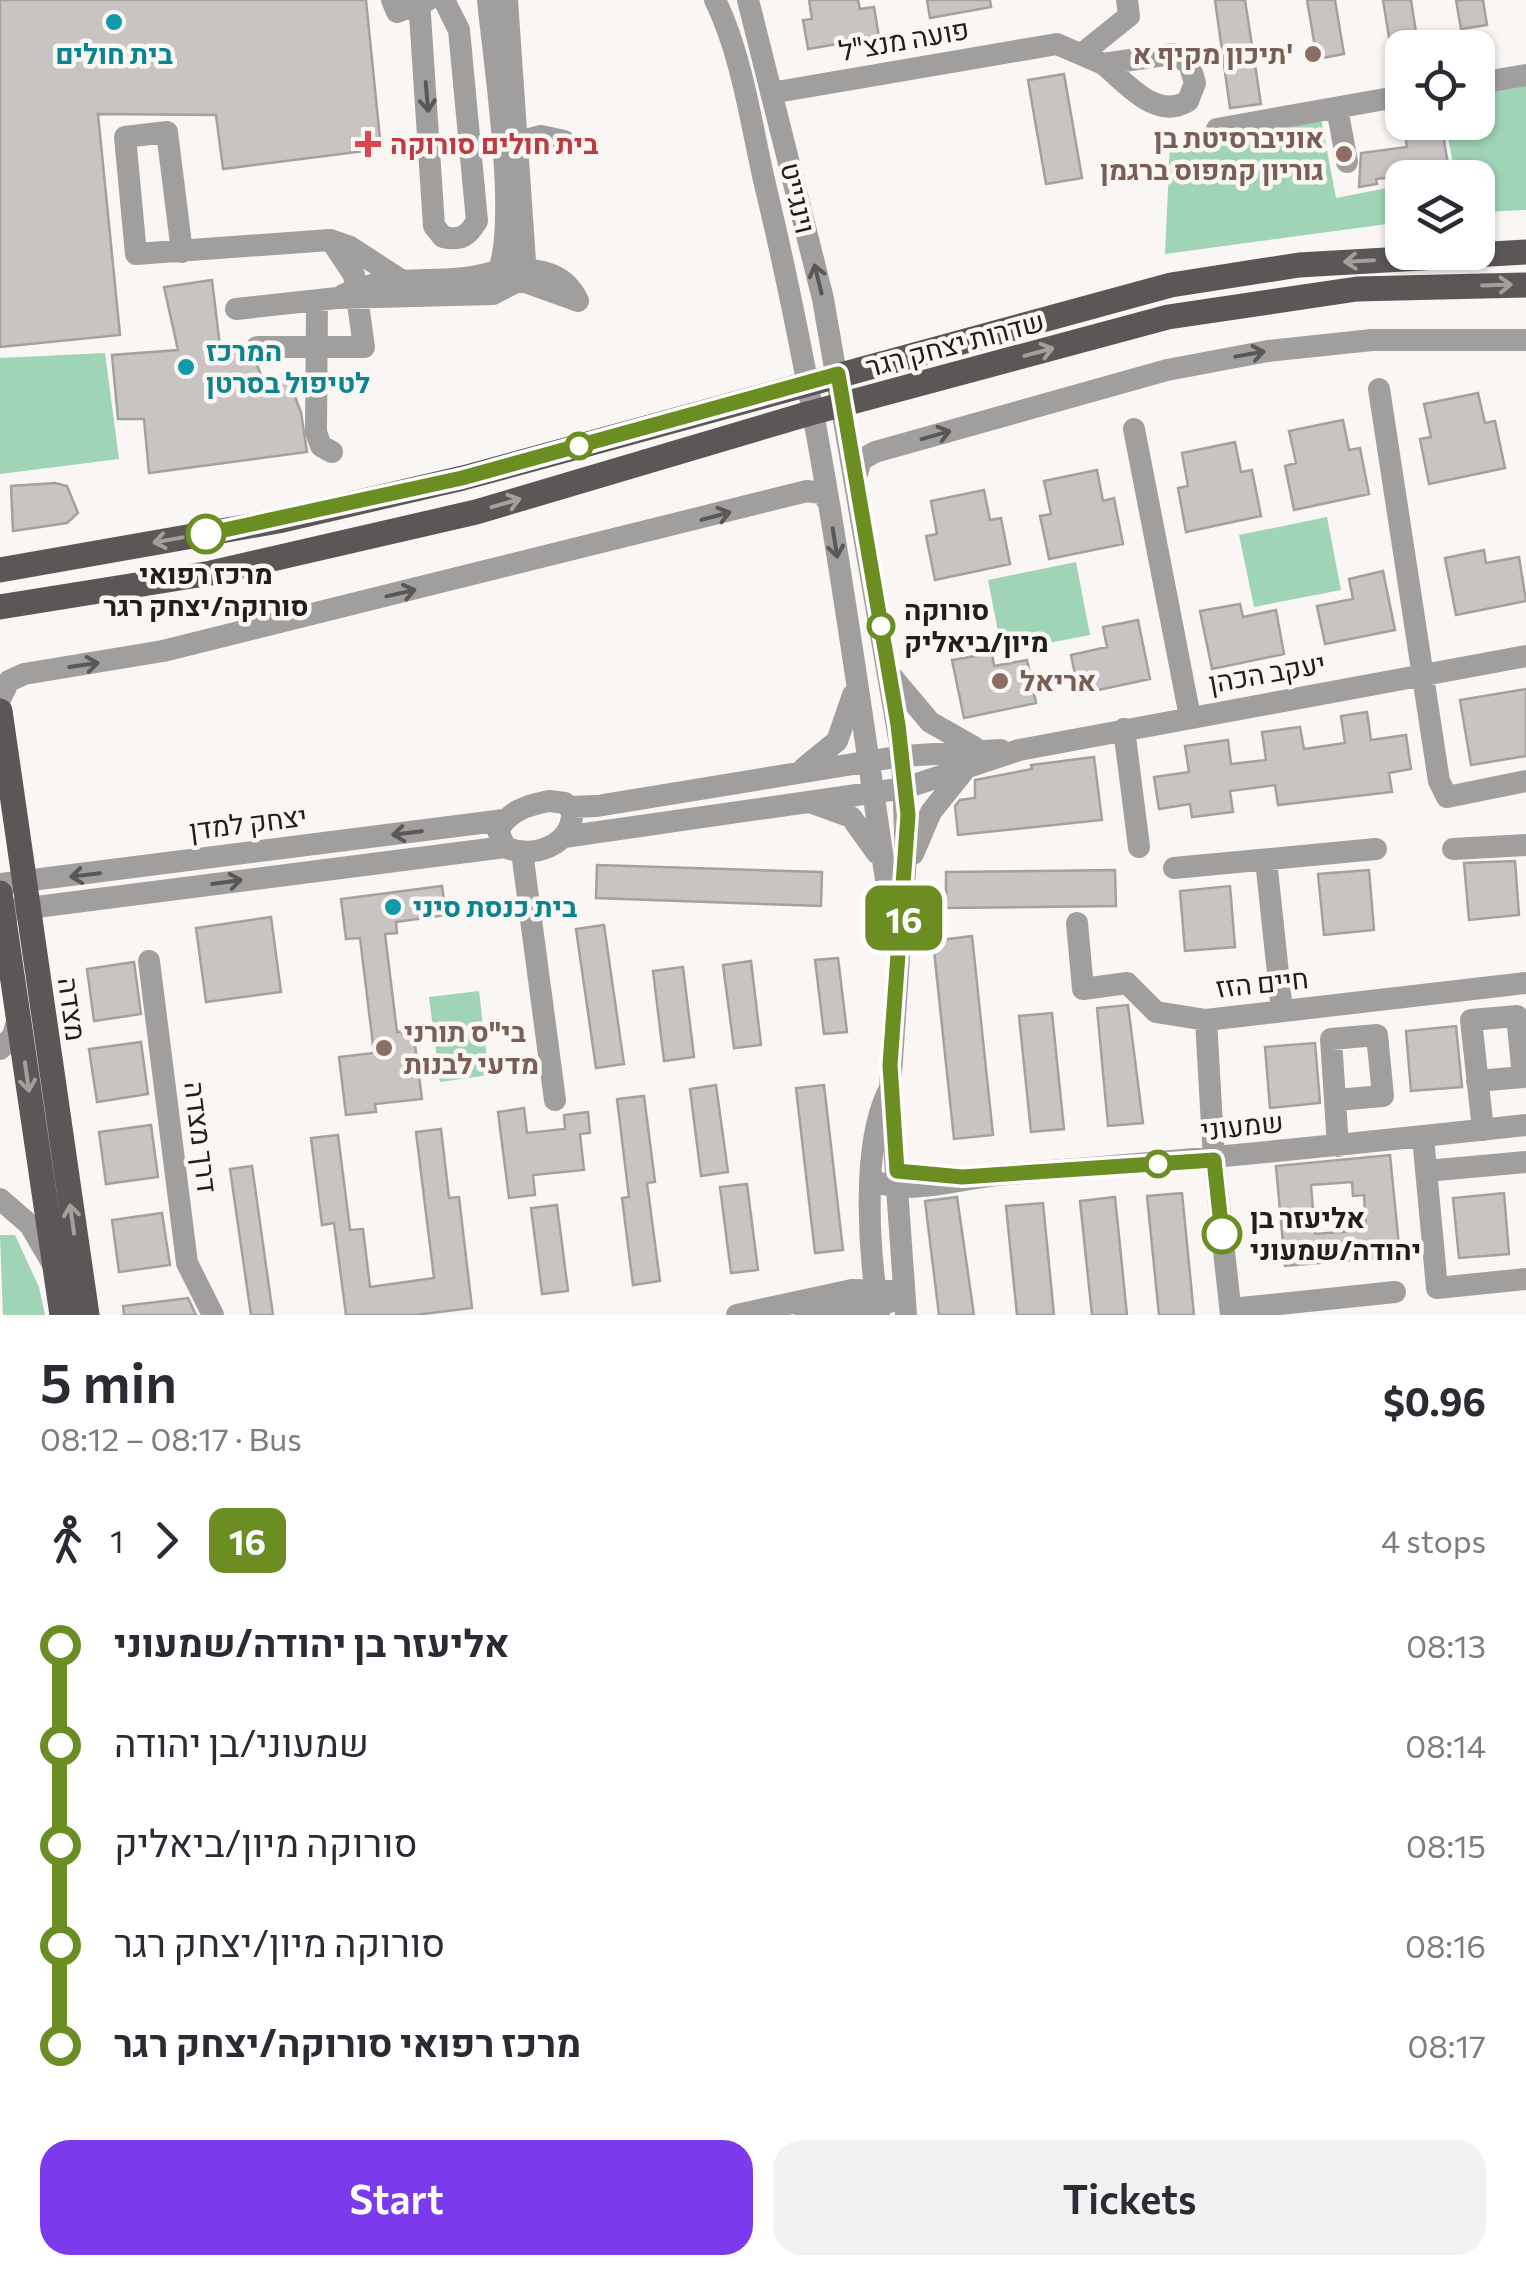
<!DOCTYPE html>
<meta charset="utf-8">
<style>
body{margin:0;font-family:Commissioner,Heebo,sans-serif;background:#f2f2f3;color:#2b2b33;height:100vh;display:flex;flex-direction:column;font-size:38px;white-space:nowrap}
*{box-sizing:border-box;margin:0}
p{font-size:32px;color:#7c7c81}
.icon{flex:none;width:55px;height:55px;fill:none;stroke:currentColor;stroke-width:2;stroke-linecap:round;stroke-linejoin:round}
.map{position:relative;height:1315px;overflow:hidden}
.drawer{display:flex;flex-direction:column;background:#fff;flex:1}
.drawer>*{flex:none}
.badge{padding:0 20px;border-radius:15px;font-size:35px;line-height:65px}
.controls{position:absolute;left:1385px;top:30px;display:grid;gap:20px}
.controls a{display:grid;place-items:center;width:110px;height:110px;border-radius:20px;background:#fff;box-shadow:0 2px 8px #0004;font-size:50px}
.map>.badge{position:absolute;translate:-50% -50%;box-shadow:0 0 0 5px #fff}
.legs{display:flex;align-items:center;gap:15px;height:110px;padding:0 40px;font-size:32px}
.legs p{margin-inline-start:auto}
.head{display:flex;align-items:center;justify-content:space-between;height:170px;padding:0 40px}
h1{font-size:55px;font-weight:600;line-height:75px}
.button{display:flex;gap:20px;margin-top:auto;padding:20px 40px}
.button a{flex:1;height:115px;border-radius:30px;background:#7c3aed;color:#fff;font-size:40px;font-weight:600;line-height:115px;text-align:center}
.button a+a{background:#f2f2f3;color:#2b2b33}
ul{padding:0 40px;list-style:none}
li{display:flex;align-items:center;gap:35px;height:100px;font-size:38px}
li i{display:grid;place-items:center;width:15px;height:100%;margin:0 12px;background:currentColor}
li i::after{content:'';width:25px;height:25px;margin:-12px;border:8px solid;border-radius:50%;background:#fff}
li p{margin-inline-start:auto}
li:first-child i{background:linear-gradient(#0000 50%,currentColor 0)}
li:last-child i{background:linear-gradient(currentColor 50%,#0000 0)}
.map>svg:first-child{display:block}
.green{fill:#9fd4b6}
.building{fill:#c8c4c1;stroke:#a4a09d;stroke-width:2.5;fill-rule:evenodd}
.lines{fill:none;stroke-linecap:round;stroke-linejoin:round}
.minor{stroke:#a19e9e;stroke-width:22}
.major{stroke:#5b5757;stroke-width:25}
.oneway{stroke:#5a5857}
.oneway2{stroke:#a39f9d}
.line-1-casing{stroke:#fff;stroke-width:22}
.line-1{stroke:#6b8e23;stroke-width:15}
.culture-dot{fill:#0f9aa8;stroke:#faf6f3;stroke-width:4}
.education-dot{fill:#8d6e63;stroke:#faf6f3;stroke-width:4}
.health-dot{fill:#e0444e;stroke:#faf6f3;stroke-width:4}
.stop-1-dot{fill:#fff;stroke:#6b8e23;stroke-width:5}
.labels{text-anchor:middle;stroke-width:9;stroke-linejoin:round;paint-order:stroke}
.street-label{font-size:28px;fill:#1f1e1d;stroke:#faf6f3}
.culture-label{font-size:28px;font-weight:bold;fill:#0d838f;stroke:#faf6f3;text-anchor:start}
.education-label{font-size:28px;font-weight:bold;fill:#785e54;stroke:#faf6f3;text-anchor:end}
.health-label{font-size:28px;font-weight:bold;fill:#be3a42;stroke:#faf6f3;text-anchor:start}
.stop-label{font-size:28px;font-weight:bold;fill:#1f1e1d;stroke:#faf6f3;text-anchor:start}
</style>
<div class="map">
<svg width="1526" height="1315" viewBox="0 0 1526 1315">
<rect width="100%" height="100%" fill="#faf6f3"/>
<path class="green" d="M1526,83V210L1478,212V178H1437L1455,173L1445,123L1478,122V92Z
M1321,118L1336,198L1402,185V222L1165,254L1170,144Z
M105,353L119,459L0,474V358Z
M1327,517L1341,590L1254,607L1239,535Z
M1076,562L1090,635L1002,652L988,580Z
M479,991L489,1075L440,1082L429,997Z
M0,1235H15L39,1287L45,1315H3Z"/>
<path class="building" d="M0,0H366L381,149L223,169L216,115L98,114L120,335L0,347Z
M809,0H858L860,9L874,7L879,37L808,49L803,20L812,19Z
M927,0H990L991,7L930,18Z
M1215,0H1245L1261,104L1230,108Z
M1307,0H1335L1344,54L1317,59Z
M1383,0H1411L1417,39L1390,43Z
M1456,0H1483L1487,25L1461,29Z
M1064,74L1082,178L1046,184L1028,80Z
M1403,122H1441L1449,171L1376,179L1377,184L1359,187L1361,153L1407,147Z
M212,280L221,355L243,353L256,362L264,383L288,379L301,412L307,452L149,473L144,419H118L112,355L178,350L164,287Z
M1478,393L1485,423L1495,421L1505,468L1429,484L1420,439L1431,437L1424,404Z
M1343,420L1349,450L1360,448L1369,494L1294,510L1285,466L1296,463L1289,431Z
M1235,442L1241,472L1252,470L1261,516L1186,532L1178,488L1188,486L1182,453Z
M1097,470L1103,501L1114,498L1123,544L1049,559L1040,516L1051,514L1044,481Z
M55,483L67,486L78,513L67,523L13,531L11,486Z
M984,490L990,520L1001,518L1010,564L935,580L926,536L937,534L931,501Z
M1484,550L1486,563L1519,557L1526,601L1456,615L1445,558Z
M1383,571L1395,630L1325,644L1317,606L1353,599L1349,579Z
M1240,604L1243,617L1276,610L1284,654L1212,669L1200,611Z
M1138,620L1150,679L1079,694L1071,655L1107,647L1103,627Z
M992,653L994,666L1027,660L1036,703L964,718L952,660Z
M1526,689V756L1471,765L1460,700Z
M1367,712L1371,740L1406,735L1411,769L1389,773L1392,792L1278,805L1275,785L1230,791L1233,812L1192,817L1190,804L1159,809L1154,777L1189,772L1185,746L1228,740L1231,764L1266,760L1262,732L1300,727L1304,749L1345,743L1341,716Z
M1094,757L1102,820L958,835L955,806L960,800L975,798V780L1032,769L1031,765Z
M1515,861L1519,915L1469,920L1464,863Z
M597,865L822,872L821,906L596,898Z
M1115,870L1116,906L946,908V872Z
M1369,870L1374,930L1324,935L1318,874Z
M442,886L446,915L396,922L397,933L385,934L397,1032L413,1030L422,1099L375,1104L376,1112L346,1115L339,1057L374,1053L360,938L346,939L341,899Z
M1230,886L1235,947L1185,951L1180,891Z
M271,917L281,992L206,1002L196,928Z
M604,925L624,1064L596,1068L576,929Z
M972,936L993,1135L954,1139L933,941Z
M838,958L847,1032L824,1034L815,960Z
M751,961L761,1045L734,1048L723,965Z
M134,962L141,1014L94,1021L87,969Z
M683,967L694,1057L664,1061L653,971Z
M1128,1005L1143,1123L1108,1126L1097,1008Z
M1052,1013L1064,1129L1031,1132L1019,1016Z
M1456,1026L1462,1087L1411,1091L1406,1031Z
M141,1042L148,1094L97,1102L89,1049Z
M1315,1043L1320,1103L1270,1108L1265,1047Z
M716,1085L728,1172L701,1176L690,1089Z
M824,1085L843,1250L815,1253L796,1088Z
M644,1096L655,1182L647,1183L660,1281L633,1285L622,1198L629,1197L617,1099Z
M524,1108L527,1133L565,1129L564,1115L588,1112L590,1133L580,1134L584,1170L533,1175L535,1195L509,1198L498,1112Z
M151,1125L158,1177L106,1184L99,1132Z
M441,1129L449,1198L459,1197L472,1308L415,1315H346L334,1223L322,1225L311,1138L338,1135L350,1230L363,1229L370,1287L434,1278L416,1132Z
M1390,1155L1400,1256L1285,1266L1276,1166ZM1352,1182L1353,1196L1364,1195L1366,1230L1315,1234L1311,1185Z
M252,1166L273,1315H251L230,1169Z
M747,1184L758,1270L731,1273L720,1187Z
M1182,1193L1194,1315H1159L1147,1196Z
M1504,1193L1509,1254L1459,1258L1453,1198Z
M957,1197L974,1315H939L925,1201Z
M1115,1197L1127,1315H1092L1080,1201Z
M1043,1203L1054,1315H1017L1006,1206Z
M557,1205L568,1291L542,1294L531,1208Z
M162,1213L170,1265L119,1272L112,1220Z
M188,1298L196,1315H124L123,1306Z"/>
<g class="lines">
<path class="minor" d="M392,0L397,12L428,0
M419,0L434,226L443,237C461,241 468,236 477,221L459,30L444,0
M715,0C744,59 752,133 768,197C825,437 857,684 893,928
M748,0L823,299L902,756L906,855L890,1089L906,1315
M1083,53L1129,16L1127,0
M1172,54L1189,63L1195,83L1188,101C1156,121 1127,83 1103,64Z
M1478,83L1526,75
M771,93L1057,44L1103,64
M1337,108L1347,162
M1217,129L1402,96
M505,145L541,136L564,141
M332,242L354,275L364,347
M182,252L167,132L125,137L136,254L330,240L350,247L404,282
M511,269C541,269 565,273 578,301
M511,277L578,301
M343,295C391,270 448,289 499,270C518,216 494,63 488,0
M317,302L316,432L321,446L332,452
M236,309L337,298L493,294L518,281L525,261L507,0
M257,347H364
M1379,389L1439,781L1447,797L1526,781
M1134,429L1190,717
M856,477L861,460L875,452L1167,370L1268,351L1372,340H1526
M893,678L930,722L974,747
M0,699L9,681L24,674L163,651L807,491L821,493L828,501
M1124,729L1139,847
M804,768L837,741L853,695
M549,801L565,803L572,811C574,845 532,860 505,847L498,831C508,811 528,805 549,801Z
M815,804L851,817L877,853
M570,807L597,806L902,756L1001,750
M564,837L905,788L1019,750L1526,656
M1453,849L1526,845
M522,852L555,1100
M913,854L931,812L963,772
M1266,860L1282,1011
M1174,868L1376,849
M0,884L504,820
M13,910L505,847
M1077,923L1083,989L1127,983L1156,1012L1206,1020L1526,983
M149,961L187,1263L213,1315
M1206,1020L1214,1160L1231,1315
M0,1049L13,1036L18,1018
M1477,1081L1523,1077L1517,1016L1471,1020L1483,1130
M1336,1100L1383,1096L1377,1035L1331,1039L1338,1146
M1423,1137L1437,1288L1526,1279
M1426,1171L1526,1162
M873,1181C916,1196 962,1177 1008,1174C1181,1162 1353,1144 1526,1125
M0,1199L30,1225L51,1261
M802,1307L855,1310L889,1302
M1231,1309L1395,1292
M737,1315L852,1290L890,1291
M879,1315C869,1255 861,1147 888,1092"/>
<path class="major" d="M0,570L278,521L463,478L1171,285L1299,265L1526,252
M0,607L211,573L476,512L807,414L1168,317L1357,289L1526,285
M0,711L87,1315
M0,893L62,1315"/>
</g>
<defs><path id="oneway-shaft" d="M-6 0H5M1.5-3L5.5 0L1.5 3" fill="none" stroke-width="1.6" stroke-linecap="round" stroke-linejoin="round" transform="scale(2.5)"/></defs>
<g class="oneway">
<use href="#oneway-shaft" transform="translate(427 97) rotate(85)"/>
<use href="#oneway-shaft" transform="translate(818 279) rotate(-104)"/>
<use href="#oneway-shaft" transform="translate(1250 354) rotate(-10)"/>
<use href="#oneway-shaft" transform="translate(936 435) rotate(-16)"/>
<use href="#oneway-shaft" transform="translate(716 516) rotate(-15)"/>
<use href="#oneway-shaft" transform="translate(835 543) rotate(81)"/>
<use href="#oneway-shaft" transform="translate(401 593) rotate(-13)"/>
<use href="#oneway-shaft" transform="translate(84 665) rotate(-8)"/>
<use href="#oneway-shaft" transform="translate(407 833) rotate(173)"/>
<use href="#oneway-shaft" transform="translate(85 875) rotate(173)"/>
<use href="#oneway-shaft" transform="translate(227 882) rotate(-8)"/>
</g>
<g class="oneway2">
<use href="#oneway-shaft" transform="translate(1359 261) rotate(177)"/>
<use href="#oneway-shaft" transform="translate(1497 285) rotate(-2)"/>
<use href="#oneway-shaft" transform="translate(1039 352) rotate(-15)"/>
<use href="#oneway-shaft" transform="translate(506 503) rotate(-16)"/>
<use href="#oneway-shaft" transform="translate(168 540) rotate(170)"/>
<use href="#oneway-shaft" transform="translate(27 1077) rotate(82)"/>
<use href="#oneway-shaft" transform="translate(72 1219) rotate(-98)"/>
</g>
<g class="lines">
<g class="line-1-casing">
<path id="line-1" d="M206,534L462,478L838,374L898,725L908,815L890,1065L897,1171L962,1177L1214,1160L1222,1234"/>
</g>
<use href="#line-1" class="line-1"/>
</g>
<g class="culture-dot">
<circle cx="114" cy="22" r="10"/>
<circle cx="186" cy="367" r="10"/>
<circle cx="393" cy="907" r="10"/>
</g>
<g class="education-dot">
<circle cx="1313" cy="54" r="10"/>
<circle cx="1344" cy="154" r="10"/>
<circle cx="1000" cy="681" r="10"/>
<circle cx="384" cy="1048" r="10"/>
</g>
<path class="health-dot" d="M363 129h10v10h10v10h-10v10h-10v-10h-10v-10h10z"/>
<g class="stop-1-dot">
<circle cx="579" cy="446" r="12"/>
<circle cx="206" cy="534" r="18"/>
<circle cx="881" cy="626" r="12"/>
<circle cx="1158" cy="1164" r="12"/>
<circle cx="1222" cy="1234" r="18"/>
</g>
<g class="labels">
<g class="street-label">
<text transform="translate(904 40) rotate(-10)" y="10">פועה מנצ"ל</text>
<text transform="translate(798 198) rotate(77)" y="10">וינגייט</text>
<text transform="translate(955 344) rotate(-15)" y="10">שדרות יצחק רגר</text>
<text transform="translate(1267 673) rotate(-10)" y="10">יעקב הכהן</text>
<text transform="translate(248 823) rotate(-7)" y="10">יצחק למדן</text>
<text transform="translate(1262 983) rotate(-6)" y="10">חיים הזז</text>
<text transform="translate(72 1009) rotate(82)" y="10">מצדה</text>
<text transform="translate(1242 1126) rotate(-6)" y="10">שמעוני</text>
<text transform="translate(201 1137) rotate(83)" y="10">דרך מצדה</text>
</g>
<g class="culture-label">
<text x="114" y="64" text-anchor="middle">בית חולים</text>
<text x="206" y="361">המרכז<tspan x="206" dy="32">לטיפול בסרטן</tspan></text>
<text x="413" y="917">בית כנסת סיני</text>
</g>
<g class="education-label">
<text x="1293" y="64">תיכון מקיף א'</text>
<text x="1324" y="148">אוניברסיטת בן<tspan x="1324" dy="32">גוריון קמפוס ברגמן</tspan></text>
<text x="1020" y="691" text-anchor="start">אריאל</text>
<text x="404" y="1042" text-anchor="start">בי"ס תורני<tspan x="404" dy="32">מדעי לבנות</tspan></text>
</g>
<g class="health-label">
<text x="390" y="154">בית חולים סורוקה</text>
</g>
<g class="stop-label">
<text x="206" y="584" text-anchor="middle">מרכז רפואי<tspan x="206" dy="32">סורוקה/יצחק רגר</tspan></text>
<text x="904" y="620">סורוקה<tspan x="904" dy="32">מיון/ביאליק</tspan></text>
<text x="1250" y="1228">אליעזר בן<tspan x="1250" dy="32">יהודה/שמעוני</tspan></text>
</g>
</g>
</svg>
<div class="controls">
<a><svg class="icon" aria-label="locate" viewBox="0 0 24 24"><circle cx="12" cy="12" r="6"/><path d="M12 2v4M12 18v4M2 12h4M18 12h4"/></svg></a>
<a><svg class="icon" aria-label="layers" viewBox="0 0 24 24"><path d="M12 4l9 5-9 5-9-5zM3 14l9 5 9-5"/></svg></a>
</div>
<b class="badge" style="left:904px;top:918px;background:#6b8e23;color:#fff">16</b>
</div>
<section class="drawer">
<div class="head"><div><h1>5 min</h1><p>08:12 – 08:17 · Bus</p></div><b>$0.96</b></div>
<div class="legs"><svg class="icon" aria-label="walk" viewBox="0 0 24 24"><circle cx="13" cy="4" r="2"/><path d="M13 8l-2 6 4 7M11 14l-3 7M7 12l3-4h3l4 4"/></svg>1<svg class="icon" aria-label="forward" viewBox="0 0 24 24"><path d="M9 5l7 7-7 7"/></svg><b class="badge" style="background:#6b8e23;color:#fff">16</b><p>4 stops</p></div>
<ul>
<li><i style="color:#6b8e23"></i><b>אליעזר בן יהודה/שמעוני</b><p>08:13</p></li>
<li><i style="color:#6b8e23"></i><span>שמעוני/בן יהודה</span><p>08:14</p></li>
<li><i style="color:#6b8e23"></i><span>סורוקה מיון/ביאליק</span><p>08:15</p></li>
<li><i style="color:#6b8e23"></i><span>סורוקה מיון/יצחק רגר</span><p>08:16</p></li>
<li><i style="color:#6b8e23"></i><b>מרכז רפואי סורוקה/יצחק רגר</b><p>08:17</p></li>
</ul>
<div class="button"><a>Start</a><a>Tickets</a></div>
</section>
